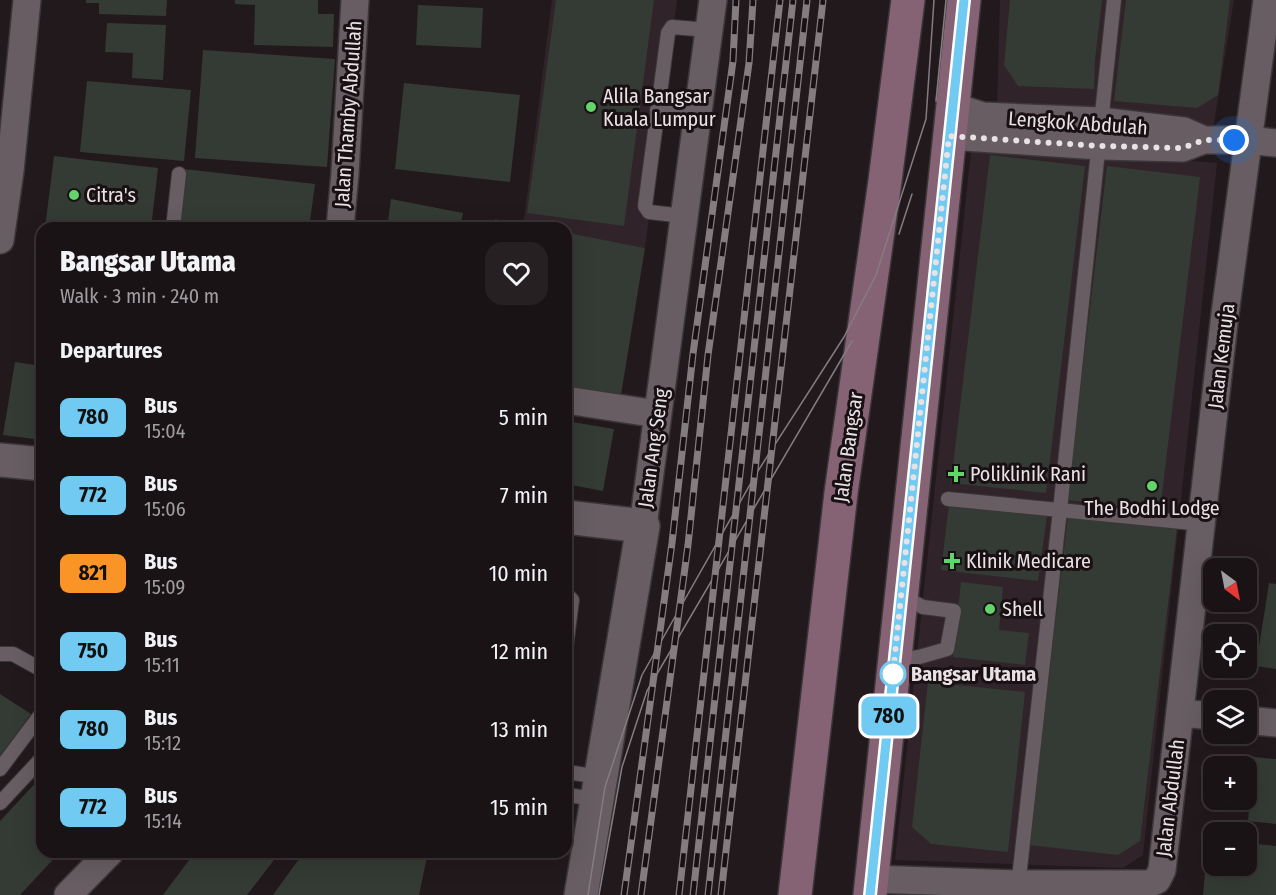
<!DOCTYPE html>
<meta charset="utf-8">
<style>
body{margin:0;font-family:"Fira Sans Condensed",sans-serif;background:#272023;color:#f1f3f6;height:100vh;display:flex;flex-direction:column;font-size:22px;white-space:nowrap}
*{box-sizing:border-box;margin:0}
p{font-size:20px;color:#9f9ea1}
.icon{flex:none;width:33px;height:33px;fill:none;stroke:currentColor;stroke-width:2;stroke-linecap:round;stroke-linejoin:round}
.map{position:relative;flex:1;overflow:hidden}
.details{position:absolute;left:36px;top:222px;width:536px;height:636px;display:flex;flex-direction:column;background:#1a1316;border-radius:18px;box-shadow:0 6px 24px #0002,0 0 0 2px #383235}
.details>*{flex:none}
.badge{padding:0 12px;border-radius:9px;font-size:21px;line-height:39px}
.needle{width:39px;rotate:148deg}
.tools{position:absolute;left:1203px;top:558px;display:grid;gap:12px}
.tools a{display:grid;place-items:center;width:54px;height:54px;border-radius:12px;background:#1a1316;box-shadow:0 6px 24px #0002,0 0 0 2px #383235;font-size:30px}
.you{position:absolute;width:30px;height:30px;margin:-15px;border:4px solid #fff;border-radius:50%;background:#1a73e8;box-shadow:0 0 0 9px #1a73e833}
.map>.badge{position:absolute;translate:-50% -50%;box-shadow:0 0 0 3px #fff}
h2{padding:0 24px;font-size:22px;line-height:54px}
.round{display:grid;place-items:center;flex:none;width:63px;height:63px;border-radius:18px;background:#272023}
.head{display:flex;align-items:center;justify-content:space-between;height:102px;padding:0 24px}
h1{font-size:28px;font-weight:800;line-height:45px}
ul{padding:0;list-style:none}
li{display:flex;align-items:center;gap:18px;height:78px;padding:0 24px}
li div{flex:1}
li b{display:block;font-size:22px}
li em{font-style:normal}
li .badge{min-width:66px;font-weight:700;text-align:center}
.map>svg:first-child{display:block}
.built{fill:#31232a}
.building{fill:#343b34}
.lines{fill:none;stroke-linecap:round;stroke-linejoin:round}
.service-casing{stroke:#3c3639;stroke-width:16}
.minor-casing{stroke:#3c3639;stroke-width:30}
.tertiary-casing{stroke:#3c3639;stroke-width:36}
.secondary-casing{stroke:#3c3639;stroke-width:36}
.service{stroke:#675d62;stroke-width:14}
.minor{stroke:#675d62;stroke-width:27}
.tertiary{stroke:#675d62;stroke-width:33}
.secondary{stroke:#866275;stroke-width:33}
.tram{stroke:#847d80;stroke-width:1.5}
.rail-casing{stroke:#847d80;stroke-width:7}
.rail{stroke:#191014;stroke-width:4.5;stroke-dasharray:14;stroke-linecap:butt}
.line-casing{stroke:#fff;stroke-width:14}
.line{stroke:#71caf2;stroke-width:9}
.walk{stroke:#e8e2e5;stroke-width:6;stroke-dasharray:0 10.8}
.poi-dot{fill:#62d469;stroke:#191014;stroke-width:2}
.stop-dot{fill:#fff;stroke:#71caf2;stroke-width:3}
.labels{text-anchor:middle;stroke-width:6;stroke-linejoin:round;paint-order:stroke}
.poi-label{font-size:20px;fill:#e8e2e5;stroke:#191014;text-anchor:start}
.street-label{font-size:20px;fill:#e8e2e5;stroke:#191014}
.stop-label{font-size:20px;font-weight:bold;fill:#e8e2e5;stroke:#191014;text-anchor:start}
</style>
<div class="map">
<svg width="1276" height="895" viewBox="0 0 1276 895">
<rect width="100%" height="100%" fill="#22191d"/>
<path class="built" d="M552,0H677L645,248L566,233V228L523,227Z
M1000,0H1234L1213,129L997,106Z
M972,142L1217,163L1143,855L1123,868L895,860Z"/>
<path class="building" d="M86,0H167L166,16L99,14V3H86Z
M235,0H318V14H334L333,47L254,45L255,5L235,4Z
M556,0H654L624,226L527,213Z
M1010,0H1102L1095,60L1094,89L1018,86L1004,65Z
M1126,0H1230L1218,95L1197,108L1114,101Z
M418,5L483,8L481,48L416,45Z
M107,23L166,25L163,80L132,78L133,53L105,52Z
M203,50L335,59L327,167L195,158Z
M87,81L191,90L184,161L80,152Z
M404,83L520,95L510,182L395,169Z
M990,155L1085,166L1046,493L951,483Z
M54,156L158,168L151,228H45Z
M1107,166L1200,177L1160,511L1067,500Z
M184,169L315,184L309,228H177Z
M391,199L463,213L460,228H387Z
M495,219L525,227V228H494Z
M568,233L645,248L619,407L566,399V254Z
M41,266H42V298L37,297Z
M15,362L42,366V440L3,435Z
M566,421L614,429L603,491L566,484Z
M949,505L1047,516L1038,581L941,570Z
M1068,516L1177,528L1140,841L1118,855L1029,845Z
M961,582L1003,587L999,630L1029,633L1025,665L953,657Z
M1269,583L1276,584V669L1256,666Z
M928,682L1025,692L1008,852L931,844L912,827Z
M0,694L31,714L0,756Z
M1254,757L1276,759V824L1248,821Z
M42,776V852H60L20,895H0V821Z
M1208,840H1214V866H1246V843L1276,846V895H1203Z
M195,852H280L247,895H163Z
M304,852H428L419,895H273Z"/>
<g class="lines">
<g class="service-casing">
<path id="service" d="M657,110L699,115
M684,216L649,212L645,206L668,33L672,27L708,30
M173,228L179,174
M948,499L1202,524
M566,594L572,600L566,647
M0,654H13L42,670
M894,661L919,657L947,649L954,611L923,607L901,596
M0,769L42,713
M566,772L601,777
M566,795L597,799
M0,803L42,758
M1018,887L1060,510L1114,0"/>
</g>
<g class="minor-casing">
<path id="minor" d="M952,106L983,116L1100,121L1184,131L1202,139
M949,136L1099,146L1183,148L1204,140H1248L1276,143
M340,228L345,173L355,0
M0,240L10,171L27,0
M566,400L657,414
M643,526L713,0
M1180,713L1214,716
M1246,720L1276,723
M871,879L1019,884H1149L1157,880L1162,870L1225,314L1267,0
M68,895L110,852"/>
</g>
<g class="tertiary-casing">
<path id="tertiary" d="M0,460L42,464
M566,517L643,526L581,895"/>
</g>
<g class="secondary-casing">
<path id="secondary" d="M795,895L841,493L885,181L908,0
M870,895L964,0"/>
</g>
<use href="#service" class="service"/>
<use href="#minor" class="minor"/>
<use href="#tertiary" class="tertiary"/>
<use href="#secondary" class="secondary"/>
<path class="tram" d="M936,101L946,0
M899,234L912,194
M588,895L605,787L642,675L756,474L844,337L876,275L926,119L934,0
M599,895L622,767L647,691L852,341"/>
<g class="rail-casing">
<path id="rail" d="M624,895L672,543L693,354L733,61L736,0
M641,895L688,545L708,355L749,63L753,0
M679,895L780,0
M693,895L793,0
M708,895L807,0
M721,895L823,0"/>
</g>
<use href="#rail" class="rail"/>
</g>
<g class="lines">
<g class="line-casing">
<path id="line" d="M870,895L964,0"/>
</g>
<use href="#line" class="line"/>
<path class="walk" d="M893,674L892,683L949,136L1099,146L1182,148L1204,140H1234"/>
</g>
<g class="poi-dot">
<circle cx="591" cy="107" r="6"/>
<circle cx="74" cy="195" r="6"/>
<path d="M953 465h6v6h6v6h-6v6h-6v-6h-6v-6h6z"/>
<circle cx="1152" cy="486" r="6"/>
<path d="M949 552h6v6h6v6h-6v6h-6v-6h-6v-6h6z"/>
<circle cx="990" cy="609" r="6"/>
</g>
<circle class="stop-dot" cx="893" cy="674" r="12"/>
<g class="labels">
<g class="poi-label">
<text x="603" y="103">Alila Bangsar<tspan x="603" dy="23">Kuala Lumpur</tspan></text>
<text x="86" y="202">Citra's</text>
<text x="970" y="481">Poliklinik Rani</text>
<text x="1152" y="515" text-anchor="middle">The Bodhi Lodge</text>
<text x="966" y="568">Klinik Medicare</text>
<text x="1002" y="616">Shell</text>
</g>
<g class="street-label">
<text transform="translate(348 114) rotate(-86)" y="7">Jalan Thamby Abdullah</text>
<text transform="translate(1078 123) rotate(4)" y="7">Lengkok Abdulah</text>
<text transform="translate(1221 356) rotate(-83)" y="7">Jalan Kemuja</text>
<text transform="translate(848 447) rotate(-82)" y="7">Jalan Bangsar</text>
<text transform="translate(653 448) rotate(-82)" y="7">Jalan Ang Seng</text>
<text transform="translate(1170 798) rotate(-83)" y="7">Jalan Abdullah</text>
</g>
<g class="stop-label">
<text x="911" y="681">Bangsar Utama</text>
</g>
</g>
</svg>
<div class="tools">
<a><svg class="needle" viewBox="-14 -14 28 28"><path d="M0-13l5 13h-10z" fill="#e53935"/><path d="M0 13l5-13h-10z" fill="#9f9ea1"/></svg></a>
<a><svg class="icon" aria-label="locate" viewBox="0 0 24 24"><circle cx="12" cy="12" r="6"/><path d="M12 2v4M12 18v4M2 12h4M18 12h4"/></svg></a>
<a><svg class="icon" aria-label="layers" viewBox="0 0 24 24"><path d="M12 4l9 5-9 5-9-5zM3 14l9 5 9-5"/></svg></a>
<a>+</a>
<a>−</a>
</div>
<div class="you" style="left:1234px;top:140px"></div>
<b class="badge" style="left:889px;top:716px;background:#71caf2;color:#111">780</b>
<section class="details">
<div class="head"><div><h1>Bangsar Utama</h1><p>Walk · 3 min · 240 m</p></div><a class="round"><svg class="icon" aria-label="heart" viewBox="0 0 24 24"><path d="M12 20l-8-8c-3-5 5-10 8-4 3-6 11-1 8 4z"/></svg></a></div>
<h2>Departures</h2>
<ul>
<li><span class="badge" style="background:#71caf2;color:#111">780</span><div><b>Bus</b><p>15:04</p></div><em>5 min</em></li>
<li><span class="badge" style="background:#71caf2;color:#111">772</span><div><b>Bus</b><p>15:06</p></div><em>7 min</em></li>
<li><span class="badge" style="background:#fa9426;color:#111">821</span><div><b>Bus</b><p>15:09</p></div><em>10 min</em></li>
<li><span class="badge" style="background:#71caf2;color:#111">750</span><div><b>Bus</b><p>15:11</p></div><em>12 min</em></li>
<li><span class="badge" style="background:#71caf2;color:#111">780</span><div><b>Bus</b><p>15:12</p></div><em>13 min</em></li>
<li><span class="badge" style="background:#71caf2;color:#111">772</span><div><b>Bus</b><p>15:14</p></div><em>15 min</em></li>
</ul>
</section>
</div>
